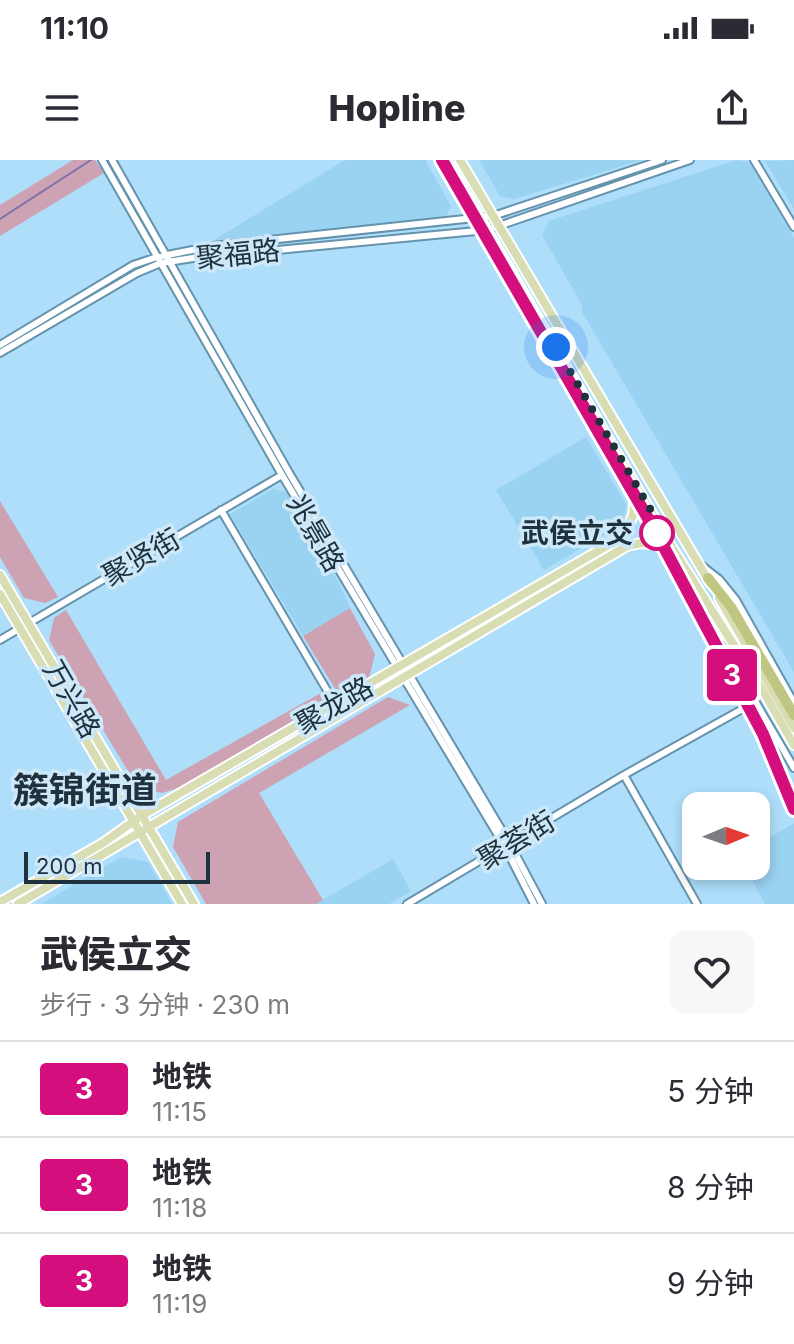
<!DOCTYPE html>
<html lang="zh">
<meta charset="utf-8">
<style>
body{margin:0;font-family:Inter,"Noto Sans SC",sans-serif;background:#f7f7f7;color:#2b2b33;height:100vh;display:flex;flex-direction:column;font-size:30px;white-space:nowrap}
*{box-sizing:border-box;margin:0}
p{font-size:26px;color:#7c7c81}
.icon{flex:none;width:44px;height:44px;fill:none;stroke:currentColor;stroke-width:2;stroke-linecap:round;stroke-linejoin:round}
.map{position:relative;height:744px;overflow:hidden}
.details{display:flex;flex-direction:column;background:#fff;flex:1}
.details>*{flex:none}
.badge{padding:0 16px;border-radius:6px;font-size:28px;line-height:52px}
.needle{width:52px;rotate:88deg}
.fabs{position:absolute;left:682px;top:632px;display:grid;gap:16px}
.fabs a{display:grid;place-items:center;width:88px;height:88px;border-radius:16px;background:#fff;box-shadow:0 4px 12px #0003;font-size:40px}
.scale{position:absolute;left:24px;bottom:20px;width:186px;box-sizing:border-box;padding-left:8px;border:4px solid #1e313c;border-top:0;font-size:22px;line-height:28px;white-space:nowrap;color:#1e313c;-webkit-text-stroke:6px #cce8f9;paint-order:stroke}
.you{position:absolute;width:40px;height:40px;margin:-20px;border:6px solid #fff;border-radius:50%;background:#1a73e8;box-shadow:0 0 0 12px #1a73e833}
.map>.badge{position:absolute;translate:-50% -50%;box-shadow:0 0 0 4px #fff}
.round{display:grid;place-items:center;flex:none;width:84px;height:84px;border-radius:16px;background:#f7f7f7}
.overview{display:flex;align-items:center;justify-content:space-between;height:136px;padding:0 40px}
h1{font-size:38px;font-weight:800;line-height:60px}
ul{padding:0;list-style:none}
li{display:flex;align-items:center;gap:24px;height:96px;padding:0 40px;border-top:2px solid #e1e1e2}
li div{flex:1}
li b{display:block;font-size:30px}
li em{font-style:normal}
li .badge{min-width:88px;font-weight:700;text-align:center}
.status{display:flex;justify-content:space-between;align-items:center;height:56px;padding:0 40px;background:#fff;direction:ltr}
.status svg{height:22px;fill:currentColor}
header{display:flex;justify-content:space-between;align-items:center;height:104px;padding:0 40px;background:#fff;font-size:36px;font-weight:800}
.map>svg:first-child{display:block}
.built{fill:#9ad2f1}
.green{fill:#cda2b2}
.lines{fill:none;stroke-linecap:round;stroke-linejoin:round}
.stream{stroke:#7e72a9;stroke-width:2}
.minor-casing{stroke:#6593ad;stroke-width:10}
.major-casing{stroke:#fff;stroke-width:12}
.highway-casing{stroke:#fff;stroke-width:14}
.minor{stroke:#fff;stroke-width:6}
.major{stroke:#d8ddb3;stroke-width:8}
.highway{stroke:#bec681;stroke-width:10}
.line-casing{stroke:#fff;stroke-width:18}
.line{stroke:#d40f7d;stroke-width:12}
.walk{stroke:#1e313c;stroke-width:8;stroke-dasharray:0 14.4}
.stop-dot{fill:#fff;stroke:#d40f7d;stroke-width:4}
.labels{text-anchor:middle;stroke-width:7;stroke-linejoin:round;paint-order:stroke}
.street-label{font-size:28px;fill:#1e313c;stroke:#cce8f9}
.stop-label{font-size:28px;font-weight:bold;fill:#1e313c;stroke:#cce8f9;text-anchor:end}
.district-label{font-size:36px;font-weight:bold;fill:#1e313c;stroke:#cce8f9}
</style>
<div class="status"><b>11:10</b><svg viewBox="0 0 49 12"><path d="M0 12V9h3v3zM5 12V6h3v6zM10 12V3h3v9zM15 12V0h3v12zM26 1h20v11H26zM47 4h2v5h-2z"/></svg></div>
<header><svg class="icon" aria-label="menu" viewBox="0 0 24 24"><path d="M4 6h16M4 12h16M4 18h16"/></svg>Hopline<svg class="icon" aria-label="share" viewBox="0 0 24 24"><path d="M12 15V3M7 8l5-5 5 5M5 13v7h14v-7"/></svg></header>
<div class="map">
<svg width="794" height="744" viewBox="0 0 794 744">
<rect width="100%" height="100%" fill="#aedefa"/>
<path class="built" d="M345,0H425L451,46L445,58L214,80Z
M479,0H642L514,39L500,36Z
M736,0L749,2L794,78V512L582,152V145L542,75L549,61Z
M794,0V49L765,1Z
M586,277L627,346L620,366L544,410L496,330Z
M273,329L287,332L342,429L350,448L303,476L230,354Z
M794,663V744H765L745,706H756V686Z
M121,697L148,702L172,744H41Z
M393,699L411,731L389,744H316Z"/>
<path class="green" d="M73,0H95L104,13L0,76V45Z
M0,341L58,437L45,443L24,438L0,397Z
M350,448L375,494L369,518L339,535L303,476Z
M66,450L166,620L321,533L323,543L181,627L162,633L137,626L49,480L54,458Z
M388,537L410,545L259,633L323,740L316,744H206L173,687L178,662Z"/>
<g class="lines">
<path class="stream" d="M0,59L91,0"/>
<g class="minor-casing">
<path id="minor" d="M102,0L282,315L505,687L534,744
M112,0L288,311L510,684L542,744
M754,0L794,67
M0,185L133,105L157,97L213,86L493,56L662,0
M0,193L137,113L161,103L193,98L487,70L690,0
M221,350L335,544
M701,405L719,419L736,440L794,543
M699,435L713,469L794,608
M0,480L282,315
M624,615L697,744
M407,744L624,615L755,542"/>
</g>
<g class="major-casing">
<path id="major" d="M446,0L671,386L763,531L794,585
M460,0L710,423
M0,415L194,744
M0,434L182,744
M719,438L794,568
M0,742L103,683L141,656L624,376L633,355L636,325
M18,744L627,386L641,383L671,386"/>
</g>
<g class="highway-casing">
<path id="highway" d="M708,418L731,447L794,555"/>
</g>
<use href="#minor" class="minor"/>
<use href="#major" class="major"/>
<use href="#highway" class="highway"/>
</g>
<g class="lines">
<g class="line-casing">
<path id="line" d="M442,0L657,374L763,574L794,649"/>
</g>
<use href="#line" class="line"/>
<path class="walk" d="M556,187L660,366L657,373"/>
</g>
<circle class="stop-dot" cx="657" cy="373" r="16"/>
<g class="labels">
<g class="street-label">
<text transform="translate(238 94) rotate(-6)" y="10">聚福路</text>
<text transform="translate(316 373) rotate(60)" y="10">兆景路</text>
<text transform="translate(141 397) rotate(-30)" y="10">聚贤街</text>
<text transform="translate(72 539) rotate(60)" y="10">万兴路</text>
<text transform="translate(334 545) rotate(-30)" y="10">聚龙路</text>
<text transform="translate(516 680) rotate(-31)" y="10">聚荟街</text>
</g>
<g class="stop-label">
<text x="633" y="383">武侯立交</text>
</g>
<g class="district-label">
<text x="85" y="643">簇锦街道</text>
</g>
</g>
</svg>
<div class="fabs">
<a><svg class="needle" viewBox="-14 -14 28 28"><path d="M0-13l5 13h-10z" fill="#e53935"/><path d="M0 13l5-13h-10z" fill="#7c7c81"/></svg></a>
</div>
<div class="scale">200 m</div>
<div class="you" style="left:556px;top:187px"></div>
<b class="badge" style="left:732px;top:515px;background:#d40f7d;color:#fff">3</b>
</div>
<section class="details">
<div class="overview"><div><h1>武侯立交</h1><p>步行 · 3 分钟 · 230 m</p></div><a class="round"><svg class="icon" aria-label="heart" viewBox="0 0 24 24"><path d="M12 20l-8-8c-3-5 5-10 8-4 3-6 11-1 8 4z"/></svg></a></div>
<ul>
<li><span class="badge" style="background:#d40f7d;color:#fff">3</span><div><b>地铁</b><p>11:15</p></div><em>5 分钟</em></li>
<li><span class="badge" style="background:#d40f7d;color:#fff">3</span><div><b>地铁</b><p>11:18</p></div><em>8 分钟</em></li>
<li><span class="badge" style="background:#d40f7d;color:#fff">3</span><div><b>地铁</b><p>11:19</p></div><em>9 分钟</em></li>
</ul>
</section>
